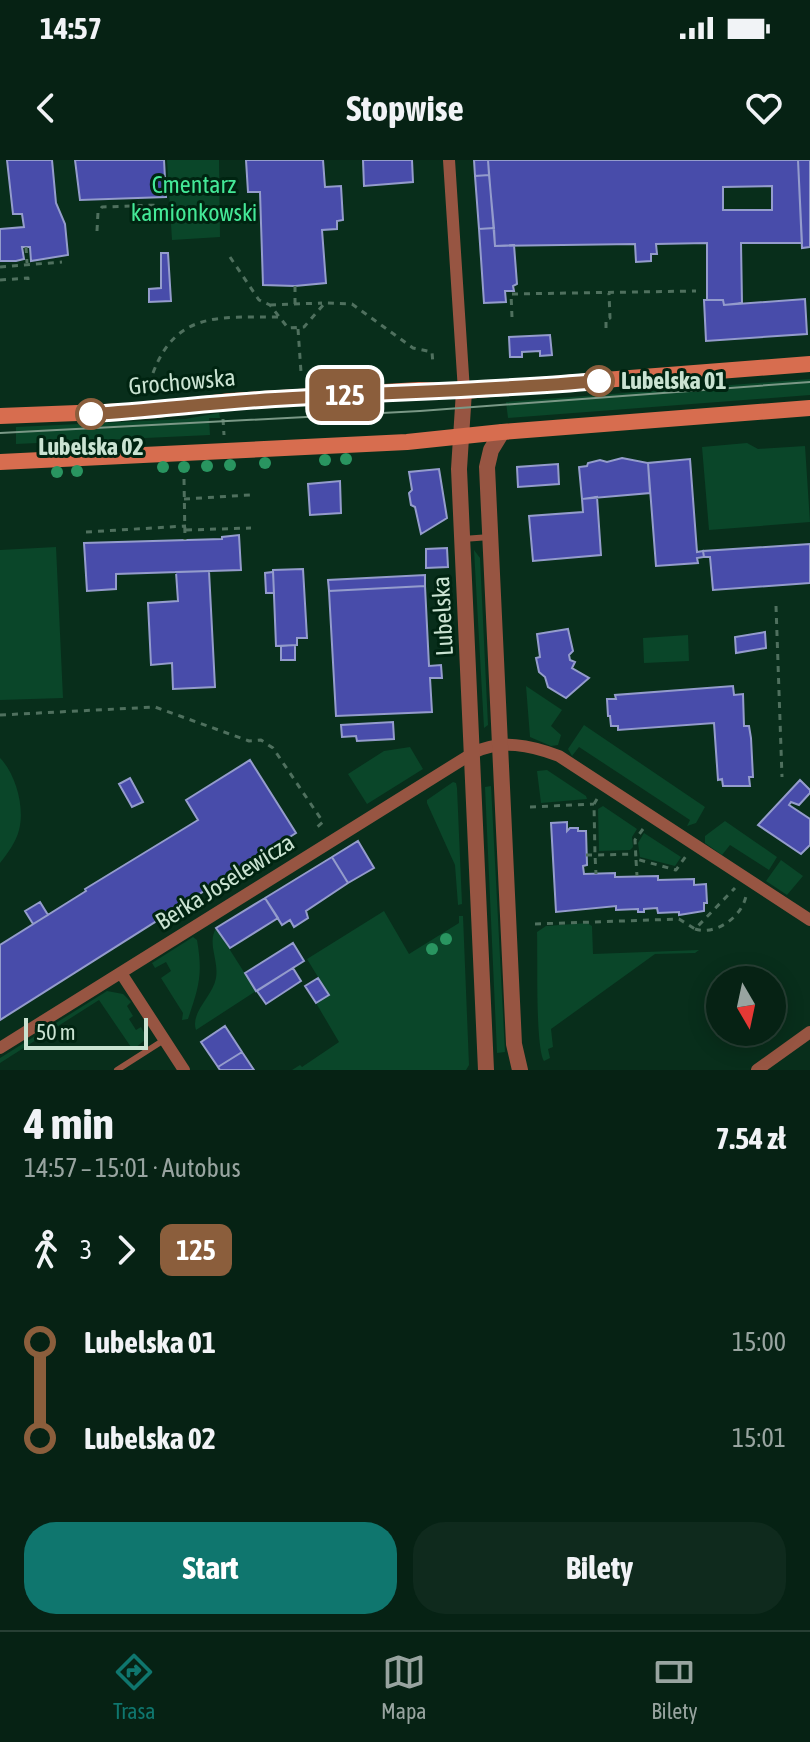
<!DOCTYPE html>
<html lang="pl">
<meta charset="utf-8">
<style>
body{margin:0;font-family:"Asap Condensed",sans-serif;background:#0f2a1d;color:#f1f3f6;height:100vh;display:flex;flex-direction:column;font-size:30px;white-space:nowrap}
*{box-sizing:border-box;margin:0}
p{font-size:26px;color:#98a4a0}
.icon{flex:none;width:44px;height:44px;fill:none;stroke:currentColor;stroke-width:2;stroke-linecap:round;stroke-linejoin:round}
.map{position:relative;height:910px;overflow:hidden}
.details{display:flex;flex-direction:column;background:#062214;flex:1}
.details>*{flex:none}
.badge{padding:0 16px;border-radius:12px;font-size:28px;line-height:52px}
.needle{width:52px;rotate:171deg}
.fabs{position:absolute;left:706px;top:806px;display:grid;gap:16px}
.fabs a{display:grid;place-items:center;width:80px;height:80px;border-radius:50%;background:#062214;box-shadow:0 4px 20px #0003,0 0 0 2px #273f34;font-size:40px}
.scale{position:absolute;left:24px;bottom:20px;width:124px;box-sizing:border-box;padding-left:8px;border:4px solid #cae3d2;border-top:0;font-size:22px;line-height:28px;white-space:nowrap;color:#cae3d2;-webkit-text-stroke:6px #002411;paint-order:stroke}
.map>.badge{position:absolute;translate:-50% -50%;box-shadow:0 0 0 4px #fff}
.legs{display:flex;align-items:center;gap:12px;height:88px;padding:0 24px;font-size:26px}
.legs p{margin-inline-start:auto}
.summary{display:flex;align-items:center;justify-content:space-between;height:136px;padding:0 24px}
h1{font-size:44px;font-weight:700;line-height:60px}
.action{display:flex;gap:16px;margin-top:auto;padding:16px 24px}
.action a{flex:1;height:92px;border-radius:32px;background:#0f766e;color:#fff;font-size:32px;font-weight:700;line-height:92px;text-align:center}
.action a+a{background:#0f2a1d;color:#f1f3f6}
ul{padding:0 24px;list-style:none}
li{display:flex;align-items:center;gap:28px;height:96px;font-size:30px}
li i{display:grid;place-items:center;width:12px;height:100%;margin:0 10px;background:currentColor}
li i::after{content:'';width:20px;height:20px;margin:-10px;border:6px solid;border-radius:50%;background:#062214}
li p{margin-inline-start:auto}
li:first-child i{background:linear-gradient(#0000 50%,currentColor 0)}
li:last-child i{background:linear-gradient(currentColor 50%,#0000 0)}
.status{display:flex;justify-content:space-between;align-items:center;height:56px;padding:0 40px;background:#062214;direction:ltr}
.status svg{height:22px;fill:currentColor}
header{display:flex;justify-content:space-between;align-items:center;height:104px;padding:0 24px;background:#062214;font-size:36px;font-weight:700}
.menu{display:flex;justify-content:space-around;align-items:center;height:112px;border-top:2px solid #273f34;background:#062214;font-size:22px;color:#98a4a0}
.menu a{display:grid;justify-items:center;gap:4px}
.menu .on{color:#0f766e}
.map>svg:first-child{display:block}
.green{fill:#0a4629}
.building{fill:#484caa;stroke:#949ccc;stroke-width:2;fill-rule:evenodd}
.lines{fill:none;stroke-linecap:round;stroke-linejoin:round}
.path{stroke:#4f705e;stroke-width:3;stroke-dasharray:6 6;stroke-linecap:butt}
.service{stroke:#975542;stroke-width:6}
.minor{stroke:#975542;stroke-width:12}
.tertiary{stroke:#975542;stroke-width:16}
.secondary{stroke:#d76d4f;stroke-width:16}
.tram{stroke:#7a9886;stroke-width:2}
.tree{fill:#299560}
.line-1-casing{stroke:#fff;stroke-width:18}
.line-1{stroke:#8b5e3c;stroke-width:12}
.stop-1-dot{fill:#fff;stroke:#8b5e3c;stroke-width:4}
.labels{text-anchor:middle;stroke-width:6;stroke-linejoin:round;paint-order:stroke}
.park-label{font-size:24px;fill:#44e998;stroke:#002411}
.stop-label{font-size:24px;font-weight:bold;fill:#cae3d2;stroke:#002411;text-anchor:start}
.street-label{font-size:24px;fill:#cae3d2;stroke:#002411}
</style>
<div class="status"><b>14:57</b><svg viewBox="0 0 49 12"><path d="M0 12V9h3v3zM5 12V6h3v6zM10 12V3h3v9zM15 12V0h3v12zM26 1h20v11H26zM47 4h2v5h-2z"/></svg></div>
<header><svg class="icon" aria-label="back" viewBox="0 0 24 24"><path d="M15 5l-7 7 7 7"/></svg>Stopwise<svg class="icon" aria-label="heart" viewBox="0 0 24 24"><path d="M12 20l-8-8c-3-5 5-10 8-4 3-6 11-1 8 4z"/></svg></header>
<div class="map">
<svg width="810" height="910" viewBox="0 0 810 910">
<rect width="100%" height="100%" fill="#082e1b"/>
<path class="green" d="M167,0H219L220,77L172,80Z
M810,219V235L508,258L506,242Z
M219,253L220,258H209L210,275L16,284V267L185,259Z
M747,283L758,289L805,286L810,362L709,370L702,287Z
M56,387L63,538L0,540V390Z
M474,390L480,398L488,565L484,568Z
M688,475L689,501L644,503L643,478Z
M526,526L562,550L551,566L561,575L558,585L551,586L530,577Z
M584,565L705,647L696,663L687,666L690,660L579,587L572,596L568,589Z
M410,587L423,609L367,644L348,614L384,591Z
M0,598C16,614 25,648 19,670C16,682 8,693 0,703Z
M547,610L586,636L587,639L541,643L537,611Z
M453,622L456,623L457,628L462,744L458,745L455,705L427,643V640Z
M491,626L505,892L497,893L485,627Z
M603,646L637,669L632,677L633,687L630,690L599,691L598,649Z
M725,661L777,697L769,710L730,685L722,695L705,683V676Z
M644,673L681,697L675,706L640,697L638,683Z
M781,700L803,716L787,735L766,721Z
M384,751L409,794L459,763V756H463L469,905L466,910H292L300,905L302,907L339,882L316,843L329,835L307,799Z
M587,763L592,766L593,794L699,790L695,793L655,794L551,869L553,887L548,889L550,898L544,901C535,886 538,796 537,772L546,766Z
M216,768L256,831L196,870C190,852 213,836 216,818C219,800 207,784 216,768Z
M193,777L197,780C203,814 199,827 188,859L182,860L183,853L161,818L171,811L166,802L155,808L152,803Z
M107,831L123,834L131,842L127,846L133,856L129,859L136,870L141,867L147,878L133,890L99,840L0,903V898Z"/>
<path class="building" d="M7,0H52L56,43L65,64L68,95L31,101L30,87H22L24,99L16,101H0V69L24,67L22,54H13Z
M75,0H164L166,37L80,40Z
M246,0H323L325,27L341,26L343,60L337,61V69L322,70L326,123L295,126L263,125L260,32H248Z
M363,0H412L413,22L364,26Z
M474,0H488L489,15L475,16Z
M488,0H798L802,83H741L742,143L724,145L723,140H707V83L656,84L657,94H651V101L636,102L635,84L495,86ZM772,26V50H723V27Z
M798,0H810V87L802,88Z
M489,15L494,68L479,69L475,16Z
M494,68L495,86L514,85L517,124L513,126L514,131H505L506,142L484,143L479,69Z
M161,93H168L171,141L149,142V129L161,128Z
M805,139L807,174L706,181L704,140H723L724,145Z
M550,175L552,195L540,196V191L522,192V197H510L509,177Z
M622,298L648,303L650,333L582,339L579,307L587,306L588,303L600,300L607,302Z
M690,299L697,392L703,391L704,397L697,398L698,403L656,406L648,303Z
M558,304L559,324L518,327L517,307Z
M439,309L447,358L421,374L415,347L411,345L409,333L412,330L409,312Z
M340,321L341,353L310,355L308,324Z
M597,337L601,395L533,401L529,356L583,352L582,339Z
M239,375L241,410L116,414V429L87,431L84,383L222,379V377Z
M810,384V423L713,430L710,397H704L703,391Z
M447,388L448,407L426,408V389Z
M303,409L307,478H297V485L276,486L273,410Z
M209,411L215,527L173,529L172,503L151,505L148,443L178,441L176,412Z
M273,412L274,433H266L265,413Z
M425,415V426L329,431L328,420Z
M425,426L429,506L441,505L442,518H430L432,552L336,556L329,431Z
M568,469L573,491L569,495L570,500L575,502L572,508L589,518L566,538L548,527L545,517L539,512L536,498L540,497L537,474Z
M765,472L766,488L736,493L735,477Z
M295,485V500H281V486Z
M733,526L734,535L743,534L744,566H749L751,578L753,617H749L750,626H723L722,619L718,620L714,563L618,570V566H611L610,556H608L607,539H616L615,535Z
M393,562L394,579L357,581L356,576L342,577L341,565Z
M250,600L296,673L0,860V785L86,731L85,729L198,660L186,640Z
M130,618L143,642L132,647L119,624Z
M800,620L810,630V633L799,645L791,642L789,645L810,659V685L801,694L758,665Z
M567,662V671L570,668H578V671H586L587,705L583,706L584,714L615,713V717L658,716V720L694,719V725L706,724L707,743H704V751L679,755V752L658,753L657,748L644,749V752H638V749L616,750V746L556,752L551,663Z
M358,681L374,708L348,723L332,697Z
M332,697L348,723L306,751L308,758L294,767L290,760L282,765L265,738Z
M265,738L278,758L230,788L216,768Z
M40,742L48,755L33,764L25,751Z
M293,783L304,801L256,831L245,813Z
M293,808L301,821L266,844L257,831Z
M318,818L329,835L316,843L305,826Z
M225,866L242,892L218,907L201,882Z
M242,892L254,910H220L218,907Z"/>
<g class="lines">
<path class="path" d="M97,71L98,52L102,47L159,45
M26,87L27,103
M230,97L259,140L270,145L288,168L304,167L325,143L352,144L413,188L432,192L433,204
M0,107L62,102
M0,120L28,118V124
M295,126V145
M270,145L322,143
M512,157L511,134L696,131
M606,168V159L610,158L609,133
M298,169L301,212
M153,213C177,149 223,158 280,157
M223,259L224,275
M184,319L185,380
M184,339L250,335
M186,370L251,368
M86,372L186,366
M776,446L782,617
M0,555L155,547L249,581L261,580L273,588L323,662L316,668
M597,639L594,644L595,695L636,694
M530,647L594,644
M643,669L635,680L636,699L676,710L686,696
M586,695H595L596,714
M636,700L637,716
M535,764L679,759L695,769L735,728
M695,769C715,776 742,757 746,736"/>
<path class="service" d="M463,379L490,377
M117,910L164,880"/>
<path class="minor" d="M449,0L464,231
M121,813L184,910
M0,888L473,593C501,579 530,585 559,596L810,760
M757,910L810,872"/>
<path class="tertiary" d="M464,231L459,309L486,910
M502,272L491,290L487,307L514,884L520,910"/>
<path class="secondary" d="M0,256L155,250L230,241L419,230L464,231L810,204
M0,302L407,282L502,272L810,248"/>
<path class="tram" d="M0,273L420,251L810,222"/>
</g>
<g class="tree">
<circle cx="346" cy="299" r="6"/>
<circle cx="325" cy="300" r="6"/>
<circle cx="265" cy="303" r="6"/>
<circle cx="230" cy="305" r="6"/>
<circle cx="207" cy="306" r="6"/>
<circle cx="163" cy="307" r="6"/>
<circle cx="184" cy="307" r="6"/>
<circle cx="77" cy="311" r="6"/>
<circle cx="57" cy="312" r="6"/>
<circle cx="446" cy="779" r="6"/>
<circle cx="432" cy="789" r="6"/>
</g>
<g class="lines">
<g class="line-1-casing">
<path id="line-1" d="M91,254C159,250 225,241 293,238C395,232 497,230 599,221"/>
</g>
<use href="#line-1" class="line-1"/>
</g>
<g class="stop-1-dot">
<circle cx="599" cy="221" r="14"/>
<circle cx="91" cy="254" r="14"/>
</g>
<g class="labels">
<g class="park-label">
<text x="194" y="33">Cmentarz<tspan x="194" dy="28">kamionkowski</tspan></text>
</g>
<g class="stop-label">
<text x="621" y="229">Lubelska 01</text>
<text x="91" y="295" text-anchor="middle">Lubelska 02</text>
</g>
<g class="street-label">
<text transform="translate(182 222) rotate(-5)" y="8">Grochowska</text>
<text transform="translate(443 456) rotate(-93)" y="8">Lubelska</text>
<text transform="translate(225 722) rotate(-32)" y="8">Berka Joselewicza</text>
</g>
</g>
</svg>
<div class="fabs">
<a><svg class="needle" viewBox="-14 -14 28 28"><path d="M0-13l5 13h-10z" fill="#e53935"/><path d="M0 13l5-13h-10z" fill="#98a4a0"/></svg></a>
</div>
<div class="scale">50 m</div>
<b class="badge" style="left:345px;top:235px;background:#8b5e3c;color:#fff">125</b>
</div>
<section class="details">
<div class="summary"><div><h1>4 min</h1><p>14:57 – 15:01 · Autobus</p></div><b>7.54 zł</b></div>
<div class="legs"><svg class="icon" aria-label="walk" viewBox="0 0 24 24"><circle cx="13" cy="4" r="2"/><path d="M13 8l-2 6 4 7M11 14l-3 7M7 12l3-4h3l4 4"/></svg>3<svg class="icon" aria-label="forward" viewBox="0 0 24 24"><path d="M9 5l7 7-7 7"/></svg><b class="badge" style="background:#8b5e3c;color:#fff">125</b></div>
<ul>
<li><i style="color:#8b5e3c"></i><b>Lubelska 01</b><p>15:00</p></li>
<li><i style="color:#8b5e3c"></i><b>Lubelska 02</b><p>15:01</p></li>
</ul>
<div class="action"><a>Start</a><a>Bilety</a></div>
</section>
<nav class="menu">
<a class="on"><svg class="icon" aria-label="directions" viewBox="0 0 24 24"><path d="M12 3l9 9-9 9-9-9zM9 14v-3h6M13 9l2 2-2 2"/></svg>Trasa</a>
<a><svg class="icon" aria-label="map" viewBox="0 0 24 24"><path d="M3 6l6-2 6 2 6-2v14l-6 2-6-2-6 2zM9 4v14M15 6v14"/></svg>Mapa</a>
<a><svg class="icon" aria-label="tickets" viewBox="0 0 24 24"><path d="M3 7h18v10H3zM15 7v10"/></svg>Bilety</a>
</nav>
